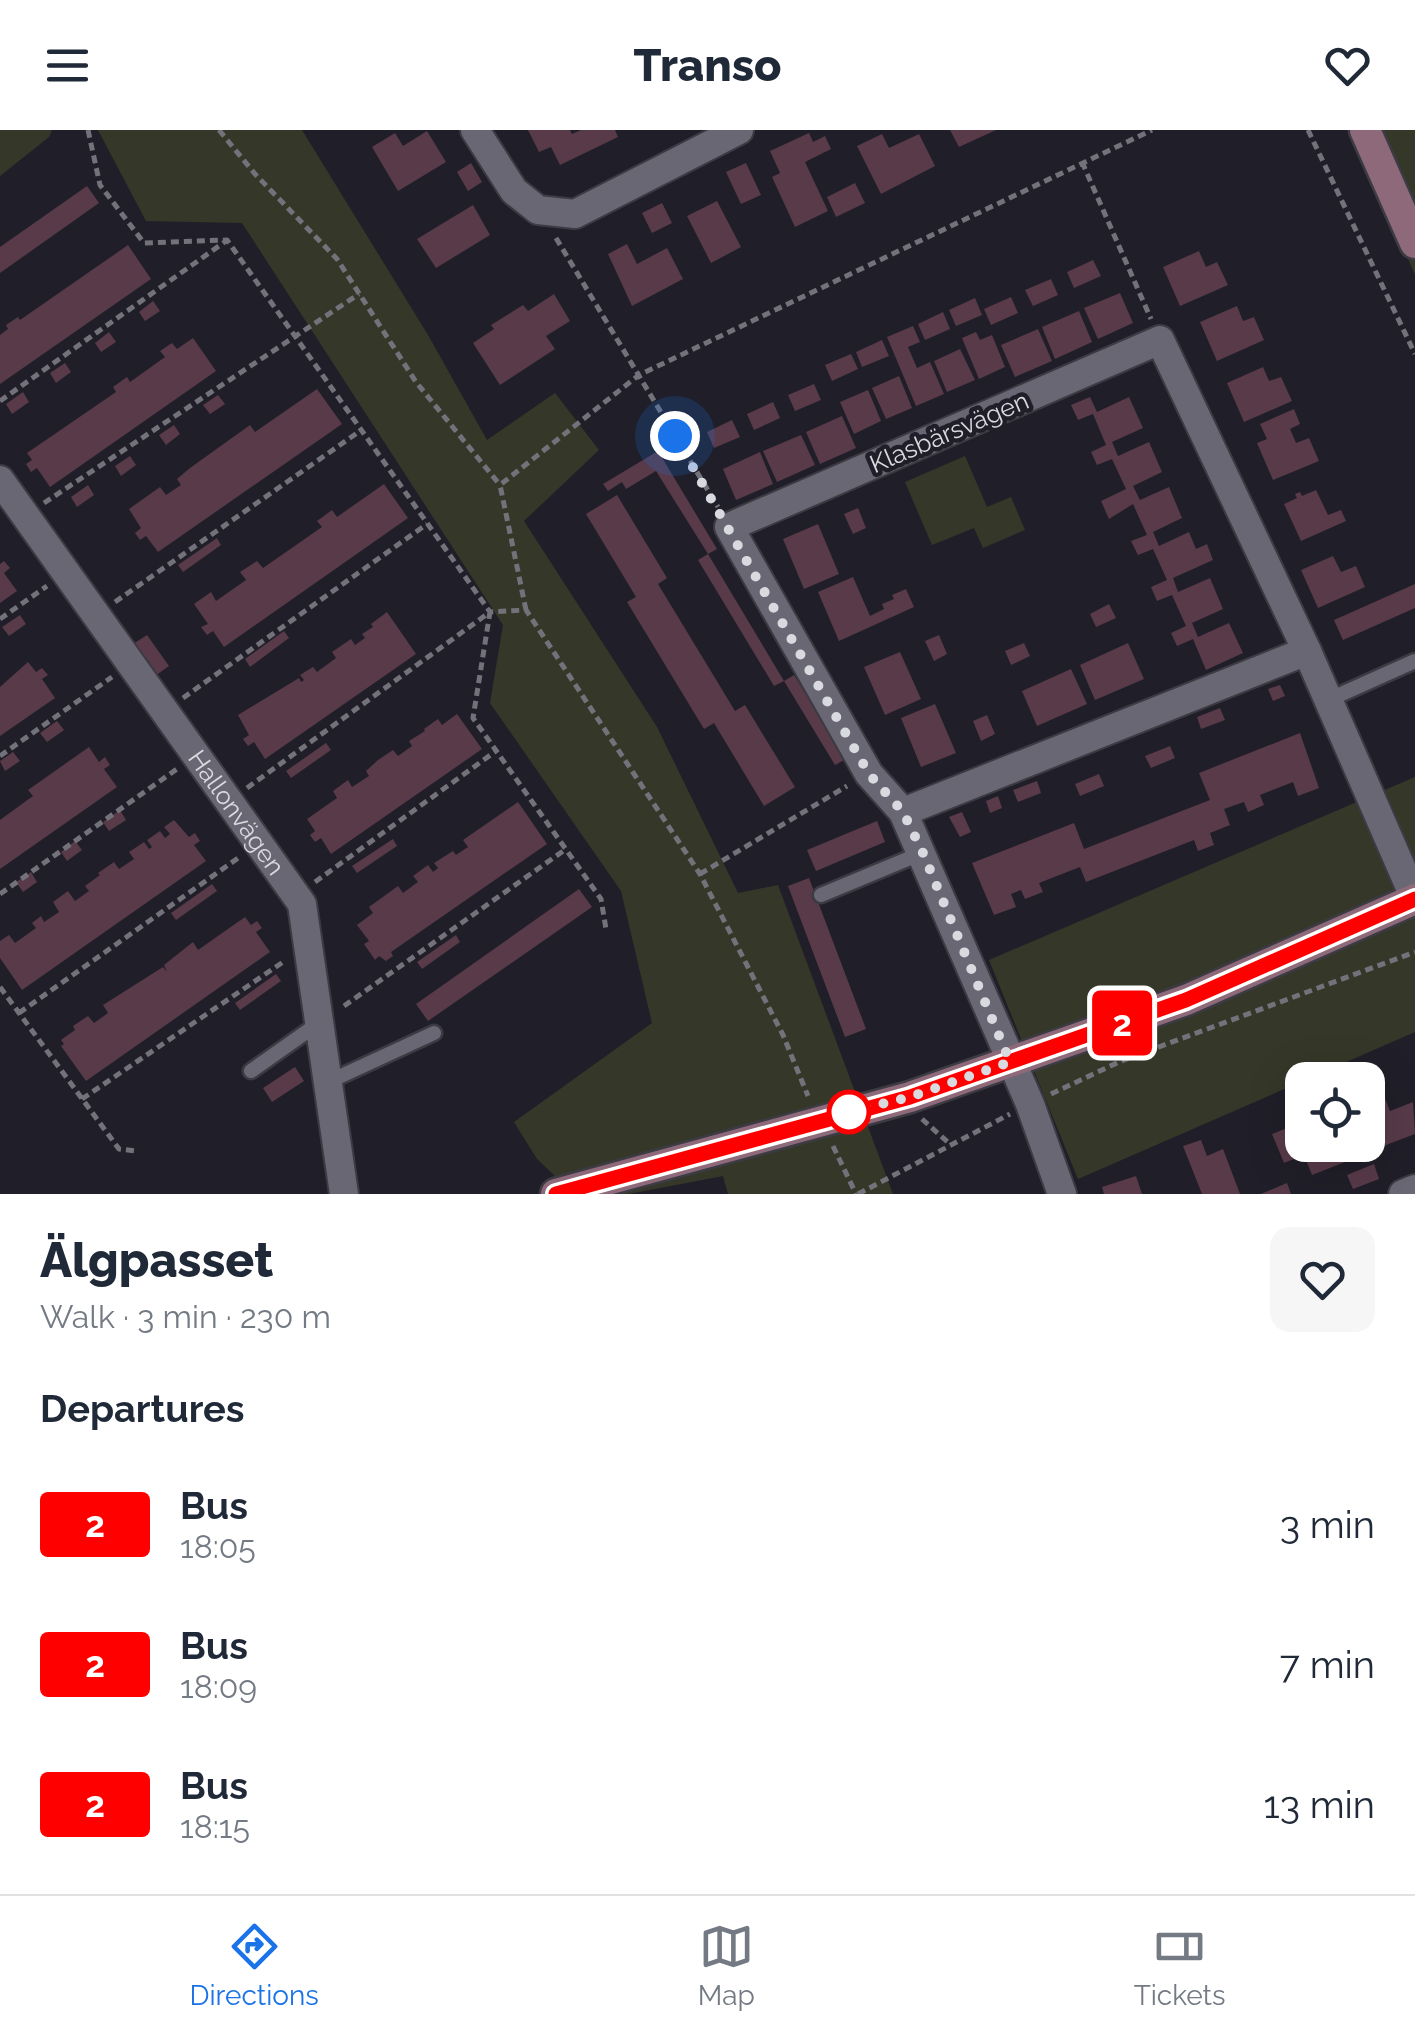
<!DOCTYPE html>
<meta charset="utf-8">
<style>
body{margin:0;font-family:Raleway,sans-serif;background:#f6f6f7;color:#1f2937;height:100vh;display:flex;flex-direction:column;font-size:38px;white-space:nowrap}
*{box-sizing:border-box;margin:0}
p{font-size:32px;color:#747a83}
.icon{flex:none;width:55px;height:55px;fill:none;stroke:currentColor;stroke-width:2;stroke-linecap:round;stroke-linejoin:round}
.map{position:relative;height:1064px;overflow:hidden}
.details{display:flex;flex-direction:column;background:#fff;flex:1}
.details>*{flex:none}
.badge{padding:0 20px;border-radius:8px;font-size:35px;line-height:65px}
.buttons{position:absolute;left:1285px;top:932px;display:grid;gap:20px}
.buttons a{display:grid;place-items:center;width:100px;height:100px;border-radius:20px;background:#fff;box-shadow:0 10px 40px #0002;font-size:50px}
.you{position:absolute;width:50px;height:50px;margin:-25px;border:8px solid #fff;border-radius:50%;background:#1a73e8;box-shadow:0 0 0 15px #1a73e833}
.map>.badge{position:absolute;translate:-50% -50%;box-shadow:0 0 0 5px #fff}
h2{padding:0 40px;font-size:38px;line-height:90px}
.round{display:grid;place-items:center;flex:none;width:105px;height:105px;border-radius:20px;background:#f6f6f7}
.summary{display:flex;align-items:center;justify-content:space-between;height:170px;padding:0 40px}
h1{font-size:48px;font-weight:800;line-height:75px}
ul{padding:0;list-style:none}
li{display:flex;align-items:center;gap:30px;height:140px;padding:0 40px}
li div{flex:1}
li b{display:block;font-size:38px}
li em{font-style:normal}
li .badge{min-width:110px;font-weight:700;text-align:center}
header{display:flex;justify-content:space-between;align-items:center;height:130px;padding:0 40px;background:#fff;font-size:45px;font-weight:800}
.tab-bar{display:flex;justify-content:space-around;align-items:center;height:140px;border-top:2px solid #e0e1e3;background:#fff;font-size:28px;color:#747a83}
.tab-bar a{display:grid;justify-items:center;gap:5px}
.tab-bar .selected{color:#1a73e8}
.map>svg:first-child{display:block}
.green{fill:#353828}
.building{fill:#583a49}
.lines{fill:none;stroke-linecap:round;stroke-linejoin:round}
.lane-casing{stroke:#3c3b43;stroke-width:19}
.street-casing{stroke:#3c3b43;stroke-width:32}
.secondary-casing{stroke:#3c3b43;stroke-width:35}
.path{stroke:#73727b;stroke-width:5;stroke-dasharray:8 5;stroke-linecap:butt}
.lane{stroke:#686773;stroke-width:14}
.street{stroke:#686773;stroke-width:28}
.secondary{stroke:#8e697a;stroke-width:30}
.line-casing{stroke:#fff;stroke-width:22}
.line{stroke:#f00;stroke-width:15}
.walk{stroke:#d9d9e0;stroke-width:10;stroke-dasharray:0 18}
.stop-dot{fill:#fff;stroke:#f00;stroke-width:5}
.labels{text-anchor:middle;stroke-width:9;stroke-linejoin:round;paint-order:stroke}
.street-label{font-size:25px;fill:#d9d9e0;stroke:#201f29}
</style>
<header><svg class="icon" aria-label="menu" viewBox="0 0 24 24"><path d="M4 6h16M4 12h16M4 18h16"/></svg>Transo<svg class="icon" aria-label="heart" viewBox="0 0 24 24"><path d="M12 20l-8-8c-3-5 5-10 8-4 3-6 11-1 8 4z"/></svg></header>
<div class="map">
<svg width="1415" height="1064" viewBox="0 0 1415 1064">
<rect width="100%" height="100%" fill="#201f29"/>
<path class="green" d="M0,0H52L49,7L0,46Z
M98,0H302L428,205L487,310L555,263L599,320L524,391L657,597L738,763L778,755L893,1064H728L723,1046L629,1064H574L537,1029L514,992L652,893L621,761L490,573L503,495L242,93L146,91Z
M1353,0H1415V145Z
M965,326L987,377L1011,367L1025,400L983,418L974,398L932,415L905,352Z
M1415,647V902L1078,1049L989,830Z"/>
<path class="building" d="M528,0H570L572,4L581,0H615L618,7L560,35L551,17L539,22Z
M950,0H996L959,17Z
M427,1L446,32L398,61L372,17L395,3L403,16Z
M809,3L813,12L825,6L831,19L805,32L828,81L795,97L772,47L780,43L770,21Z
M882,4L889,18L919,4L935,36L881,64L857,16Z
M471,33L482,52L468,61L457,42Z
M746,33L761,65L741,74L726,42Z
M855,53L865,73L836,87L827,67Z
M87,56L99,73L0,143V117Z
M717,71L741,117L711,133L687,86Z
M662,73L672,93L652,103L642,83Z
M473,75L490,105L436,138L417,109Z
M627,114L637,134L667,118L683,149L632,176L608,124Z
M128,115L151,149L0,254V205L8,199L6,195L18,187L20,190Z
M1199,121L1206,137L1217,132L1228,155L1180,176L1163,137Z
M1093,130L1101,146L1074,158L1067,142Z
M1051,149L1058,165L1033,176L1025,160Z
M1120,163L1133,193L1098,209L1084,178Z
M554,164L570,191L546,206L555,219L500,255L473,213L494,199L491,195L523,175L528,181Z
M1011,167L1018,183L991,195L984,179Z
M975,168L982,185L956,196L949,180Z
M153,171L160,181L145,191L139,182Z
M1237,176L1243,191L1254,187L1264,210L1217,231L1200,192Z
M1079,181L1092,212L1055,229L1042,197Z
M943,182L950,199L925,210L918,194Z
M913,196L920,212L908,217L917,238L930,232L944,264L916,276L887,207Z
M1038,199L1052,231L1015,247L1001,215Z
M109,202L116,212L101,222L95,213Z
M976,202L980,210L992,205L1005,237L979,249L962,208Z
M193,208L216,241L50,357L37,338L31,342L26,334L32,330L27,323L116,262L113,257L127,247L130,252L165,227L160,221L172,213L177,219Z
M882,210L889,226L862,237L856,222Z
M960,219L975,250L947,262L934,231Z
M851,224L858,239L832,251L825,235Z
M65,233L71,242L56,253L50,243Z
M1263,237L1269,251L1281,247L1292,271L1244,292L1227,253Z
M899,246L912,278L886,289L872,258Z
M814,254L821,270L795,281L788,265Z
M317,259L342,294L158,422L146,406L140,410L135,403L141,398L129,379L160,357L166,365L181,355L177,349L190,338L250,295L255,302Z
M868,260L881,291L854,304L840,272Z
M23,262L29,272L12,284L6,274Z
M218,265L225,274L210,284L203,275Z
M1090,267L1097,282L1129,267L1143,298L1112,312L1118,326L1149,312L1162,342L1133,356L1140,370L1169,357L1182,388L1153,402L1159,416L1189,402L1196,419L1207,414L1213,430L1173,448L1178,462L1210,448L1223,479L1192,493L1198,507L1229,493L1243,523L1206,540L1193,509L1177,516L1171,503L1186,496L1172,465L1157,471L1151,457L1167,450L1153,419L1138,425L1131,411L1147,405L1133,374L1109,389L1101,371L1126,359L1112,329L1097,335L1091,322L1106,315L1093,284L1078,290L1071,275Z
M773,272L780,288L754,300L747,284Z
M1294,279L1300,294L1290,299L1296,313L1309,308L1319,331L1273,350L1257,313L1267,309L1260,294Z
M842,286L856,318L820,334L806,302Z
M732,290L740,307L714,318L707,302Z
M174,295L180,304L166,315L159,305Z
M801,305L815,335L777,352L763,321Z
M658,321L717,419L708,424L656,341L626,359L622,352L608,361L603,354Z
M760,322L773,354L736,370L723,339Z
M130,326L136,335L121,346L115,336Z
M384,354L408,388L224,517L213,501L207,505L201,497L208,494L194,474L211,462L216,471L246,450L240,442L257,431L263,438L322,397L317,391L332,380L337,387Z
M88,355L94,365L77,377L71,367Z
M1316,360L1328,385L1341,380L1346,391L1301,411L1284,374L1297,368L1295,364L1300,362L1302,366Z
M617,365L667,448L658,454L735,581L745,575L795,657L764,676L714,593L704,599L627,472L636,467L586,384Z
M858,378L866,398L853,404L844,384Z
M818,394L839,444L804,459L783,409Z
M217,408L221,415L183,442L178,435Z
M708,424L784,551L774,556L698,430Z
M1333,426L1341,442L1356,436L1365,457L1318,478L1301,440Z
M4,431L10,438L4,443L17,461L0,473V434Z
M853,447L870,486L884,479L882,474L894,469L892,465L906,459L914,477L839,511L818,462Z
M1415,454V478L1343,510L1334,490Z
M1109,474L1116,488L1096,497L1090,484Z
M387,482L416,524L265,629L254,612L248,616L243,609L249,605L238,585L299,548L301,552L304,550L300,545L313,537L317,542L336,528L332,522L351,509L355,515L365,508L362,504L373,497L371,494Z
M20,485L26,494L9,506L2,497Z
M284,501L289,508L250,537L245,529Z
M147,505L169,536L155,546L133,514Z
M939,505L947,524L934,531L925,511Z
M1024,513L1030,526L1011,535L1005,521Z
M1128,513L1144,549L1095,570L1080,535Z
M900,522L921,569L885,585L864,537Z
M28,532L36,542L42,538L48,545L42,549L55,568L0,606V557Z
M1071,539L1087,574L1037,596L1022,561Z
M794,545L846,629L835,635L784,551Z
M1280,555L1285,566L1273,571L1268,559Z
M935,574L956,623L921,637L901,588Z
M1220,578L1225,590L1201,599L1197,587Z
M457,584L482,619L331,724L321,708L315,712L310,705L315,701L307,689L337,668L333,661L348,650L352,657L369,646L366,641L378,630L393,620L398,626L412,616L409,611L425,601L424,599L438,589L442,595Z
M987,585L995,604L981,611L973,591Z
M57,591L64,600L47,612L40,603Z
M1300,603L1319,658L1298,666L1293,652L1260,665L1264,675L1248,682L1244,672L1224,679L1230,695L1210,703L1214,715L1198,721L1194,710L1086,752L1080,737L1039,753L1043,762L1025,769L1021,760L1011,764L1016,777L994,785L972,733L1074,693L1084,719L1210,670L1199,643Z
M326,613L331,620L291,648L286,641Z
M1170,616L1175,628L1151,638L1145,626Z
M89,617L99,632L105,627L110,635L104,639L117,657L0,739V690L33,666L28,660Z
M13,622L20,631L5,641L0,631Z
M1099,644L1104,656L1080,666L1075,654Z
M1037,651L1041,663L1018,672L1013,660Z
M998,666L1002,678L990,683L986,671Z
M518,672L547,714L391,822L393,826L386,831L379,826L375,830L364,814L369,811L357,795L373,783L369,777L398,756L403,763L418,752L413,746L428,735L433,742L438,738L434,733L453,721L456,725L468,717L463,710Z
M120,680L126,690L109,701L103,692Z
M962,682L971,702L960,707L949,687Z
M174,690L189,707L195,703L200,711L194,715L206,731L22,860L0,828V811L9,805L15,813L36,798L32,793L41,786L44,792L59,782L53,772L68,761L75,771L89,761L85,756L100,745L98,743L114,732L119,739L134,729L129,722L144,712L149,719L152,717L147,710L160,701L165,708L170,704L164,697Z
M877,691L885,712L816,741L807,720Z
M393,709L397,716L357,743L352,736Z
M75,711L82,720L67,731L61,722Z
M31,742L37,752L23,762L16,752Z
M809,748L866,899L845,907L788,756Z
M212,754L217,761L176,790L171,783Z
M579,759L592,777L428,891L416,874Z
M245,787L251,795L257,791L262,798L256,802L270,822L86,951L61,916L64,914L61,910L75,900L73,896L88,886L94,893L108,883L103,875L163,837L167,842L164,835L193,812L198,820Z
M456,805L460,812L422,839L417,832Z
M276,844L281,851L240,880L235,873Z
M295,937L304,951L272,972L263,958Z
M1384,966L1390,981L1413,972L1415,1004L1370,1021L1368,973Z
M1302,992V1015H1338L1345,1032L1312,1045L1304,1025L1284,1033L1272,1004Z
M1201,1010L1207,1026L1223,1019L1240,1064H1202L1183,1016Z
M1374,1034L1379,1049L1353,1059L1347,1045Z
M1136,1046L1142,1064H1104L1102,1057Z
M1287,1053L1291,1064H1261Z"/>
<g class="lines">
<g class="lane-casing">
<path id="lane" d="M1328,570L1415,531
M821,765L922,723
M251,941L319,893
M328,952L434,903"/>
</g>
<g class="street-casing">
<g id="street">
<path d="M475,0L514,61L538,80L575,84L739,0"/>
<path d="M1160,210L1307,521L903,682L869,644L729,397Z"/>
<path id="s1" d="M0,350L302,774L344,1064"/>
<path d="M1307,521L1415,769"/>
<path d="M903,682L1030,974L1062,1064"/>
<path d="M1403,1064L1415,1059"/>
</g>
</g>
<g class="secondary-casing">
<path id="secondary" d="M1365,0L1415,113
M556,1064L910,967L1186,870L1415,769"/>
</g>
<path class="path" d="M88,0L100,55L144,113L227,110L490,482L526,480L700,744L783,905L808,966
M219,0L255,44L337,129L416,252L500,355
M1308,0L1415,224
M1082,32L1151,189
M556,108L718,377
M0,271L226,111
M44,373L359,164
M115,472L360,301
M526,480L500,355L639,245L1152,0
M0,489L47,456
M183,568L427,394
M0,626L112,547
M247,658L490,482L473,588L601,769L606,799
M700,744L847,656
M315,752L496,621
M0,764L177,639
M0,857L119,1019L136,1021
M344,876L566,719
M19,883L241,726
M1051,964L1121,931L1415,822
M82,969L286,830
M922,989L951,1015
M833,1016L856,1064
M858,1064L1010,984"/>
<use href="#lane" class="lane"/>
<use href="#street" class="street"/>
<use href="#secondary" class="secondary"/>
</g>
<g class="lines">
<g class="line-casing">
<path id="line" d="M556,1064L910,967L1186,870L1415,769"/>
</g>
<use href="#line" class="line"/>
<path class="walk" d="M675,306L869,644L903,682L923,723L1010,932L910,967L849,982"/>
</g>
<circle class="stop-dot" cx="849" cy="982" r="20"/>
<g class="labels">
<g class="street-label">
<text transform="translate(949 302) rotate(-23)" y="9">Klasbärsvägen</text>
<text dy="9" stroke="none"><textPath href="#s1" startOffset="408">Hallonvägen</textPath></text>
</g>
</g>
</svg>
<div class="buttons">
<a><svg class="icon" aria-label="locate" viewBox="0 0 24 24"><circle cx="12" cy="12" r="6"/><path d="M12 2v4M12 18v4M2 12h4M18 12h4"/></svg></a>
</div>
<div class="you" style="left:675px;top:306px"></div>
<b class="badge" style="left:1122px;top:893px;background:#f00;color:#fff">2</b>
</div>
<section class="details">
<div class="summary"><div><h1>Älgpasset</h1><p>Walk · 3 min · 230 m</p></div><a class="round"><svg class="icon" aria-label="heart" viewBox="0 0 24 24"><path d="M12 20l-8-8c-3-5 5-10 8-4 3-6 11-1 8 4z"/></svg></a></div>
<h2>Departures</h2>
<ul>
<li><span class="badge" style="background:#f00;color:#fff">2</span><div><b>Bus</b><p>18:05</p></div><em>3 min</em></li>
<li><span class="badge" style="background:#f00;color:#fff">2</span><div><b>Bus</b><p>18:09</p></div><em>7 min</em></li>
<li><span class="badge" style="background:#f00;color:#fff">2</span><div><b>Bus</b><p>18:15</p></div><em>13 min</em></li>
</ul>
</section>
<nav class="tab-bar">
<a class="selected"><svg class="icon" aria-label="directions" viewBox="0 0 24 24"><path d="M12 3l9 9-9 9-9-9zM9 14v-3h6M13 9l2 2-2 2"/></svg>Directions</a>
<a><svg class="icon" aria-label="map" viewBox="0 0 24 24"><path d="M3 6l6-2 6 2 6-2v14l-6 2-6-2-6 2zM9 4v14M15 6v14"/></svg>Map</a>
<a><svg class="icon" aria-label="tickets" viewBox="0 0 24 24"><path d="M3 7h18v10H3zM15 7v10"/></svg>Tickets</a>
</nav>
